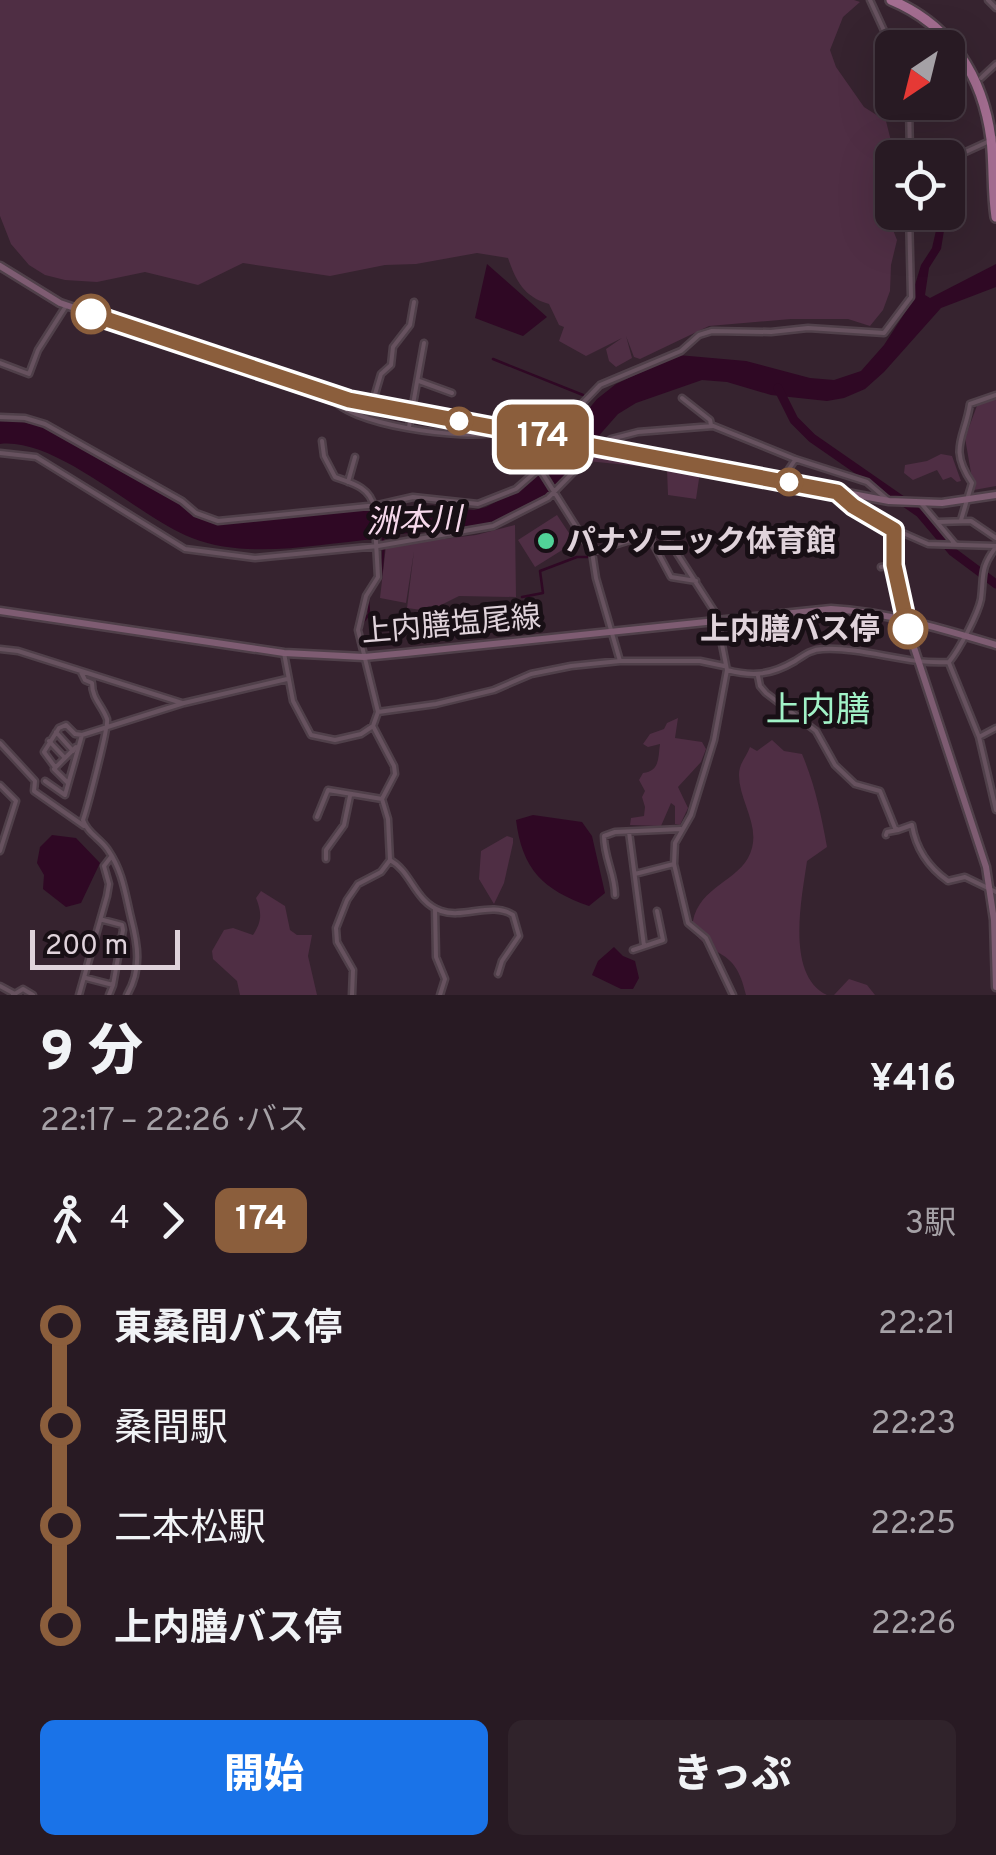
<!DOCTYPE html>
<html lang="ja">
<meta charset="utf-8">
<style>
body{margin:0;font-family:Overpass,"Noto Sans JP",sans-serif;background:#30232b;color:#f1f3f6;height:100vh;display:flex;flex-direction:column;font-size:38px;white-space:nowrap}
*{box-sizing:border-box;margin:0}
p{font-size:32px;color:#a5a1a6}
.icon{flex:none;width:55px;height:55px;fill:none;stroke:currentColor;stroke-width:2;stroke-linecap:round;stroke-linejoin:round}
.map{position:relative;height:995px;overflow:hidden}
.drawer{display:flex;flex-direction:column;background:#281a23;flex:1}
.drawer>*{flex:none}
.badge{padding:0 20px;border-radius:15px;font-size:35px;line-height:65px}
.needle{width:65px;rotate:215deg}
.controls{position:absolute;left:875px;top:30px;display:grid;gap:20px}
.controls a{display:grid;place-items:center;width:90px;height:90px;border-radius:15px;background:#281a23;box-shadow:0 10px 40px #0002,0 0 0 2px #443841;font-size:50px}
.scale{position:absolute;left:30px;bottom:25px;width:150px;box-sizing:border-box;padding-left:10px;border:5px solid #e0d3db;border-top:0;font-size:28px;line-height:35px;white-space:nowrap;color:#e0d3db;-webkit-text-stroke:8px #180f15;paint-order:stroke}
.map>.badge{position:absolute;translate:-50% -50%;box-shadow:0 0 0 5px #fff}
.legs{display:flex;align-items:center;gap:15px;height:110px;padding:0 40px;font-size:32px}
.legs p{margin-inline-start:auto}
.head{display:flex;align-items:center;justify-content:space-between;height:170px;padding:0 40px}
h1{font-size:55px;font-weight:800;line-height:75px}
.primary-button{display:flex;gap:20px;margin-top:auto;padding:20px 40px}
.primary-button a{flex:1;height:115px;border-radius:15px;background:#1a73e8;color:#fff;font-size:40px;font-weight:800;line-height:115px;text-align:center}
.primary-button a+a{background:#30232b;color:#f1f3f6}
ul{padding:0 40px;list-style:none}
li{display:flex;align-items:center;gap:35px;height:100px;font-size:38px}
li i{display:grid;place-items:center;width:15px;height:100%;margin:0 12px;background:currentColor}
li i::after{content:'';width:25px;height:25px;margin:-12px;border:8px solid;border-radius:50%;background:#281a23}
li p{margin-inline-start:auto}
li:first-child i{background:linear-gradient(#0000 50%,currentColor 0)}
li:last-child i{background:linear-gradient(currentColor 50%,#0000 0)}
.map>svg:first-child{display:block}
.green{fill:#4f2e44}
.water{fill:#2f0824}
.lines{fill:none;stroke-linecap:round;stroke-linejoin:round}
.stream{stroke:#2f0824;stroke-width:2.5}
.river{stroke:#2f0824;stroke-width:9}
.minor-casing{stroke:#50404a;stroke-width:9}
.secondary-casing{stroke:#50404a;stroke-width:11}
.trunk-casing{stroke:#50404a;stroke-width:14}
.minor{stroke:#67525f;stroke-width:4}
.secondary{stroke:#7e5c72;stroke-width:6}
.trunk{stroke:#a36d90;stroke-width:9}
.line-1-casing{stroke:#fff;stroke-width:22}
.line-1{stroke:#8b5e3c;stroke-width:15}
.stop-1-dot{fill:#fff;stroke:#8b5e3c;stroke-width:5}
.poi-dot{fill:#51d398;stroke:#180f15;stroke-width:4}
.labels{text-anchor:middle;stroke-width:10;stroke-linejoin:round;paint-order:stroke}
.poi-label{font-size:30px;font-weight:bold;fill:#e0d3db;stroke:#180f15;text-anchor:start}
.street-label{font-size:30px;fill:#e0d3db;stroke:#180f15}
.stop-label{font-size:30px;font-weight:bold;fill:#e0d3db;stroke:#180f15;text-anchor:end}
.water-label{font-size:32px;font-style:italic;fill:#f7d9ec;stroke:#180f15}
.quarter-label{font-size:35px;fill:#a1f2c7;stroke:#180f15}
</style>
<div class="map">
<svg width="996" height="995" viewBox="0 0 996 995">
<rect width="100%" height="100%" fill="#36232f"/>
<path class="green" d="M0,0H854L860,2L843,17L830,50L836,67L864,107L886,121L895,157L889,220L897,240L891,265L890,291L883,310L870,326L848,319H791L709,326L640,359L634,357L626,336L632,358L616,367L609,361L606,349L622,338L586,356L559,341L564,327L559,325L549,304C524,297 516,281 508,258L477,253L416,264L385,265L330,276L243,263L198,285L145,272L97,282L65,280L45,275L29,265L11,244L0,216Z
M996,397V486L974,490L965,438L978,403Z
M595,452L700,472L696,499L668,495L667,469L587,461Z
M941,454L952,456L961,481L957,482L951,477L943,480L937,470L913,480L904,473L905,465L927,461Z
M557,515L575,542L535,567L518,540Z
M515,525L516,597L459,596L429,611L407,608L414,551L406,603L380,598L386,546L476,535Z
M678,718L675,738L702,742L706,749L701,762L678,787L688,808L680,825L675,824V806L671,803L661,826L630,825L631,818L644,816L645,807L642,797L645,791L639,780L643,773C660,771 658,758 660,744L648,747L643,744L650,734L664,729L667,723Z
M772,740L784,751L802,754C815,785 821,814 827,847L807,861C802,897 785,975 827,995H746C735,944 712,961 692,929C694,889 733,884 748,858C764,829 739,803 739,775C739,763 746,758 750,747L757,751Z
M507,836L513,838V843L504,883L494,904L479,879L481,851Z
M261,891L285,906L290,930L297,935H312L308,956L317,995H240L237,981L213,959L212,951L224,930L233,928L253,935C262,921 262,913 256,898Z
M849,979L867,985L875,995H834Z"/>
<path class="water" d="M947,212L941,249L929,268L925,295L930,298L996,264V287L941,308L884,372L865,389L844,398L827,401L771,395L727,382L702,380L636,403L618,414L596,439L568,434L597,399L616,384L678,355L746,361L810,378L834,380L861,371L884,345L908,308L921,265L932,248L940,213Z
M487,264L547,317L523,336L475,318Z
M13,420L41,426L208,520L226,523L372,506L376,539C317,544 248,560 192,538C138,517 57,437 0,444V421Z
M560,446L587,452L555,485L545,468Z
M539,473L550,492L493,523L384,536L382,512L425,506L474,510L486,507L519,490Z
M533,815L582,822L592,836L605,893L589,906C543,890 522,869 516,820Z
M52,835L76,838L100,863L81,903L66,907L43,889L44,875L37,863L40,847Z
M614,947L623,956L635,961L639,978L633,989H621L592,975L598,961Z"/>
<g class="lines">
<path class="stream" d="M493,359L583,395
M522,597L543,593L540,571L577,557H589
M362,640L361,625L369,614L368,598L381,578L384,545L380,519"/>
<path class="river" d="M778,388L794,420L812,438L920,513L953,552L996,584"/>
<g class="minor-casing">
<path id="minor" d="M870,0L892,48
M988,0L996,8
M981,78L996,64
M909,102L910,158
M948,160L996,138
M0,363L29,374L38,350L66,306
M419,381L452,393
M330,395C343,425 467,441 498,432L499,429
M682,398L710,420L711,425L795,459L867,482L889,501
M373,401L381,374L391,365L393,347L410,325L414,302
M0,417L25,418L45,424L182,501L196,513L218,521L378,505L413,497L478,504L516,489L540,468L548,453
M409,427L424,343
M515,427C532,417 552,406 571,411
M521,433L524,444L592,552L596,578L620,661
M549,438L600,385L681,351L699,335L712,331L771,332L808,328L884,333L911,297L909,212
M605,448L611,439L638,432L713,426
M0,453L36,457L185,549L255,558L378,546L493,526L548,498L595,450
M781,481L795,460
M348,482L355,457
M921,503L956,545
M961,520L972,483C948,448 965,438 970,404L996,395
M937,522L971,521L996,538
M894,529L928,544L996,546
M648,534L671,577L696,581
M592,552L662,530L716,614L727,670L714,740L691,815L675,843L674,864L688,923L706,938L733,995
M881,567L894,565
M0,649L18,651L182,703
M284,653L293,701L311,735L335,740L361,734L373,726L378,712L358,630L366,596L378,577L374,507C370,487 352,483 335,477L324,456L322,441
M949,663L979,737L996,810
M727,670C753,677 771,675 795,661C804,655 812,649 823,649C866,647 906,665 949,662C959,650 978,614 981,599C984,575 980,568 996,547
M81,672L85,680L92,683C92,699 102,705 107,719C109,726 87,809 83,820C87,833 101,839 108,850C123,872 125,893 131,918C138,945 142,969 127,995
M758,676L760,686L766,693L816,731L835,765L855,784L880,791L895,828L898,830L912,825C916,849 928,867 948,881L965,877L996,892
M378,712L436,704L494,690L531,674L571,666L620,661H700L724,666
M56,732L73,751
M979,737L996,728
M49,741L65,758
M0,743L35,781L34,791L84,826
M55,767L44,752L59,728L66,725L75,734L82,735L184,703L287,679
M45,781L65,795L82,735
M67,782L54,769L76,747
M0,785L16,801L0,851
M317,817L328,790L382,799
M629,832L644,946
M886,835L887,832L898,830
M326,859V850L344,825L350,796
M390,860C412,872 414,901 441,911C464,919 492,901 513,915L519,936L502,961L498,974
M635,874L674,864
M615,895C615,874 604,858 604,836L615,832L681,829
M435,909L436,957L445,979L440,995
M633,950L663,940L657,911
M86,978L113,985L123,930L122,925L103,920
M0,986L13,993
M13,995L23,989L33,995
M79,995L107,896L109,884L104,866L111,857
M109,995L113,985
M352,995L353,970L337,942L336,928L347,900L358,884L381,872L390,860L388,819L382,799L395,774L394,766L373,726"/>
</g>
<g class="secondary-casing">
<path id="secondary" d="M0,266L60,303L330,395L889,501L942,503L996,495
M838,493L853,506L894,529V565L902,611L986,867L994,920L996,987
M0,611L284,653L364,657L406,653L831,609C887,612 942,629 996,645"/>
</g>
<g class="trunk-casing">
<path id="trunk" d="M891,0C951,25 983,77 991,139C994,165 992,191 996,217"/>
</g>
<use href="#minor" class="minor"/>
<use href="#secondary" class="secondary"/>
<use href="#trunk" class="trunk"/>
</g>
<g class="lines">
<g class="line-1-casing">
<path id="line-1" d="M91,314L349,400L837,492L853,506L894,530V565L908,629"/>
</g>
<use href="#line-1" class="line-1"/>
</g>
<g class="stop-1-dot">
<circle cx="91" cy="314" r="18"/>
<circle cx="459" cy="421" r="12"/>
<circle cx="789" cy="482" r="12"/>
<circle cx="908" cy="629" r="18"/>
</g>
<circle class="poi-dot" cx="546" cy="541" r="10"/>
<g class="labels">
<g class="poi-label">
<text x="566" y="551">パナソニック体育館</text>
</g>
<g class="street-label">
<text transform="translate(451 624) rotate(-5)" y="10">上内膳塩尾線</text>
</g>
<g class="stop-label">
<text x="880" y="639">上内膳バス停</text>
</g>
<g class="water-label">
<text transform="translate(414 520) rotate(-2)" y="11">洲本川</text>
</g>
<g class="quarter-label">
<text x="818" y="721">上内膳</text>
</g>
</g>
</svg>
<div class="controls">
<a><svg class="needle" viewBox="-14 -14 28 28"><path d="M0-13l5 13h-10z" fill="#e53935"/><path d="M0 13l5-13h-10z" fill="#a5a1a6"/></svg></a>
<a><svg class="icon" aria-label="locate" viewBox="0 0 24 24"><circle cx="12" cy="12" r="6"/><path d="M12 2v4M12 18v4M2 12h4M18 12h4"/></svg></a>
</div>
<div class="scale">200 m</div>
<b class="badge" style="left:543px;top:437px;background:#8b5e3c;color:#fff">174</b>
</div>
<section class="drawer">
<div class="head"><div><h1>9 分</h1><p>22:17 – 22:26 · バス</p></div><b>¥416</b></div>
<div class="legs"><svg class="icon" aria-label="walk" viewBox="0 0 24 24"><circle cx="13" cy="4" r="2"/><path d="M13 8l-2 6 4 7M11 14l-3 7M7 12l3-4h3l4 4"/></svg>4<svg class="icon" aria-label="forward" viewBox="0 0 24 24"><path d="M9 5l7 7-7 7"/></svg><b class="badge" style="background:#8b5e3c;color:#fff">174</b><p>3駅</p></div>
<ul>
<li><i style="color:#8b5e3c"></i><b>東桑間バス停</b><p>22:21</p></li>
<li><i style="color:#8b5e3c"></i><span>桑間駅</span><p>22:23</p></li>
<li><i style="color:#8b5e3c"></i><span>二本松駅</span><p>22:25</p></li>
<li><i style="color:#8b5e3c"></i><b>上内膳バス停</b><p>22:26</p></li>
</ul>
<div class="primary-button"><a>開始</a><a>きっぷ</a></div>
</section>
